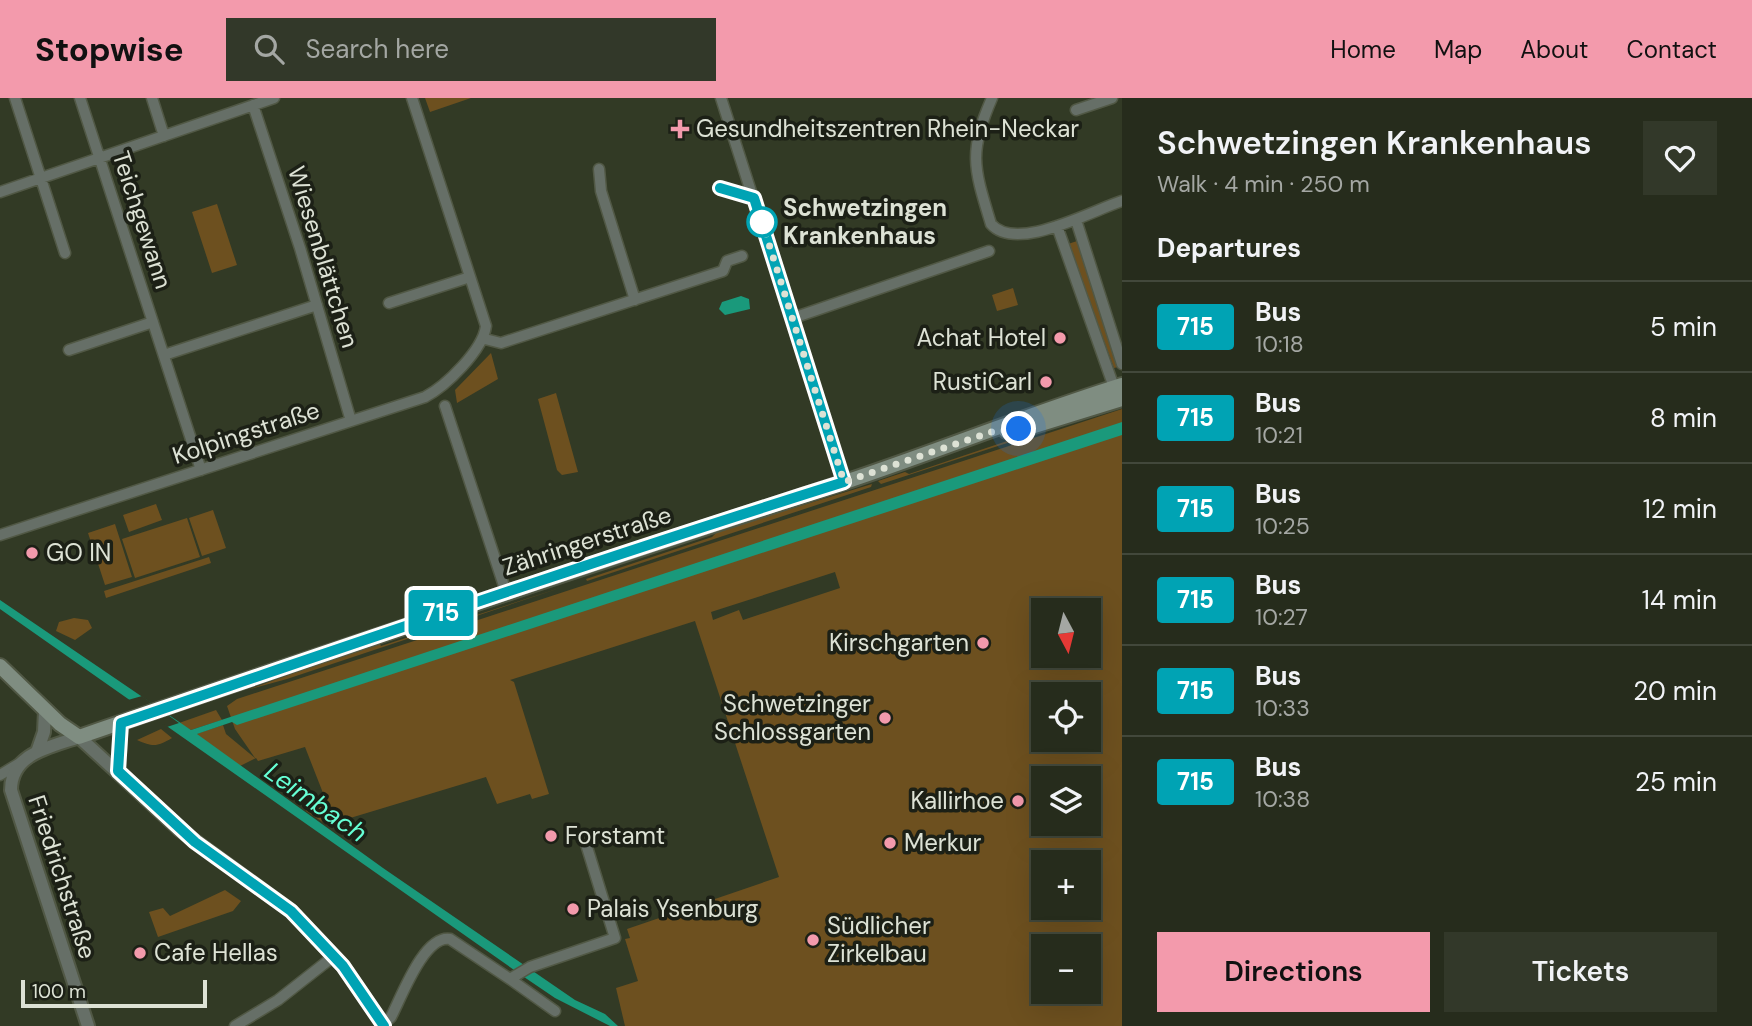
<!DOCTYPE html>
<meta charset="utf-8">
<style>
body{margin:0;font-family:"DM Sans",sans-serif;background:#323829;color:#f1f3f6;height:100vh;display:flex;flex-direction:column;font-size:26px;white-space:nowrap}
*{box-sizing:border-box;margin:0}
p{font-size:23px;color:#a4a7a3}
.icon{flex:none;width:38px;height:38px;fill:none;stroke:currentColor;stroke-width:2;stroke-linecap:round;stroke-linejoin:round}
.map{position:relative;flex:1;overflow:hidden}
.panel{display:flex;flex-direction:column;background:#262c1c;width:630px}
.panel>*{flex:none}
.badge{padding:0 14px;border-radius:5px;font-size:24px;line-height:46px}
.needle{width:46px;rotate:173deg}
.tools{position:absolute;left:1031px;top:500px;display:grid;gap:14px}
.tools a{display:grid;place-items:center;width:70px;height:70px;border-radius:0px;background:#262c1c;box-shadow:0 7px 28px #0002,0 0 0 2px #42483b;font-size:35px}
.scale{position:absolute;left:21px;bottom:18px;width:186px;box-sizing:border-box;padding-left:7px;border:4px solid #dde2d5;border-top:0;font-size:19px;line-height:24px;white-space:nowrap;color:#dde2d5;-webkit-text-stroke:5px #1c2016;paint-order:stroke}
.you{position:absolute;width:35px;height:35px;margin:-18px;border:5px solid #fff;border-radius:50%;background:#1a73e8;box-shadow:0 0 0 10px #1a73e833}
.map>.badge{position:absolute;translate:-50% -50%;box-shadow:0 0 0 4px #fff}
h2{padding:0 35px;font-size:26px;line-height:63px}
.round{display:grid;place-items:center;flex:none;width:74px;height:74px;border-radius:0px;background:#323829}
.overview{display:flex;align-items:center;justify-content:space-between;height:119px;padding:0 35px}
h1{font-size:33px;font-weight:600;line-height:52px}
.button{display:flex;gap:14px;margin-top:auto;padding:14px 35px}
.button a{flex:1;height:80px;border-radius:0px;background:#f39aac;color:#111;font-size:28px;font-weight:600;line-height:80px;text-align:center}
.button a+a{background:#323829;color:#f1f3f6}
ul{padding:0;list-style:none}
li{display:flex;align-items:center;gap:21px;height:91px;padding:0 35px;border-top:2px solid #42483b}
li div{flex:1}
li b{display:block;font-size:26px}
li em{font-style:normal}
li .badge{min-width:77px;font-weight:700;text-align:center}
header{display:flex;align-items:center;gap:42px;box-sizing:border-box;height:98px;padding:0 35px;background:#f39aac;color:#111}
header strong{font-size:33px}
nav{display:flex;gap:38px;margin-inline-start:auto;font-size:24px}
.search{width:490px;height:63px;background:#323829;display:flex;align-items:center;gap:18px;box-sizing:border-box;padding:0 24px;border-radius:0px;color:#a4a7a3;font-size:26px}
main{display:flex;flex:1;min-height:0}
.map>svg:first-child{display:block}
.green{fill:#6d501f;fill-rule:evenodd}
.water{fill:#1a997b}
.pier{fill:#323a25}
.lines{fill:none;stroke-linecap:round;stroke-linejoin:round}
.minor-casing{stroke:#515845;stroke-width:13}
.tertiary-casing{stroke:#515845;stroke-width:16}
.secondary-casing{stroke:#515845;stroke-width:18}
.minor{stroke:#666f67;stroke-width:10}
.tertiary{stroke:#666f67;stroke-width:12}
.secondary{stroke:#7f8d81;stroke-width:14}
.line-casing{stroke:#fff;stroke-width:16}
.line{stroke:#00a3b4;stroke-width:10}
.walk{stroke:#dde2d5;stroke-width:7;stroke-dasharray:0 12.6}
.poi-dot{fill:#f39aac;stroke:#1c2016;stroke-width:2.5}
.stop-dot{fill:#fff;stroke:#00a3b4;stroke-width:3.5}
.labels{text-anchor:middle;stroke-width:7;stroke-linejoin:round;paint-order:stroke}
.poi-label{font-size:24px;fill:#dde2d5;stroke:#1c2016;text-anchor:start}
.stop-label{font-size:24px;font-weight:bold;fill:#dde2d5;stroke:#1c2016;text-anchor:start}
.street-label{font-size:24px;fill:#dde2d5;stroke:#1c2016}
.water-label{font-size:26px;font-style:italic;fill:#66ffd5;stroke:#1c2016}
</style>
<header>
<strong>Stopwise</strong>
<div class="search"><svg class="icon" aria-label="search" viewBox="0 0 24 24"><circle cx="10" cy="10" r="6"/><path d="M15 15l6 6"/></svg>Search here</div>
<nav><a>Home</a><a>Map</a><a>About</a><a>Contact</a></nav>
</header>
<main>
<div class="map">
<svg width="1122" height="928" viewBox="0 0 1122 928">
<rect width="100%" height="100%" fill="#323a25"/>
<path class="green" d="M425,0H471L430,14Z
M217,106L237,167L212,175L192,114Z
M1077,143L1118,269L1114,270L1068,146Z
M1013,190L1018,207L997,213L992,197Z
M491,255L498,281L457,305L455,292Z
M556,295L578,374L562,377L557,372L538,301Z
M1121,308L881,386L878,383L905,374L909,376L1016,340L1018,335Z
M1122,311V928H625L616,890L638,883L625,841L630,840L627,831L779,779L695,523L510,582L514,584L549,696L532,701L530,696L497,706L486,679L327,727L306,713L312,704L325,700L305,649L258,663L256,660L240,668L196,636L223,627L226,636L255,660L235,631L227,608L237,601ZM835,474L840,490L743,522L739,512L713,522L711,514ZM1043,513H1088V558H1043ZM1043,597H1088V642H1043ZM1043,681H1088V726H1043ZM1043,765H1088V810H1043ZM1043,849H1088V894H1043Z
M872,386L871,389L587,483L586,481L712,439L718,433Z
M156,406L162,422L129,434L123,417Z
M213,412L226,450L202,458L189,420Z
M187,420L200,459L135,480L122,441Z
M115,426L132,479L105,487L88,435Z
M209,459L211,465L106,500L104,493Z
M566,488L287,581L247,592L379,544L381,548Z
M74,520L88,522L92,530L75,542L56,533L59,524Z
M216,612L222,622L191,632L179,625Z
M161,631L172,640C157,649 153,649 137,642Z
M225,792L241,803L233,813L158,839L149,814L163,810L170,818Z"/>
<path class="water" d="M741,198L749,201L750,211L725,217L719,211L722,204Z
M1122,324V337L237,627L232,624L197,636L383,770L575,902L605,916L618,928H610L555,900L527,881L0,511V502L191,632Z"/>
<path class="pier" d="M142,598L179,625L167,629L128,602Z"/>
<g class="lines">
<g class="minor-casing">
<path id="minor" d="M15,0L65,155
M80,0L201,372
M152,0L164,38
M721,0L844,384
M992,0C968,55 974,70 991,126C1016,155 1091,113 1122,103
M253,7L300,150L351,323
M1076,12L1112,0
M599,71L601,93L635,202
M0,94L274,0
M1076,122L1122,266
M1057,128L1115,292
M389,205L470,179
M793,220L989,153
M485,241L501,245L723,173L727,163L742,158
M69,252L153,224
M164,257L317,207
M445,308L506,494
M0,437L425,299C446,288 483,252 486,228L412,0
M0,677L20,665
M510,881L555,913
M383,926L391,919C402,898 424,837 450,841L510,881L530,869L615,840L586,746
M235,928L278,902L334,858"/>
</g>
<g class="tertiary-casing">
<path id="tertiary" d="M37,654L44,634L45,612
M118,673L121,625
M88,928L11,692C11,655 51,649 79,639L180,732L291,813L343,868L384,928"/>
</g>
<g class="secondary-casing">
<path id="secondary" d="M1006,333L1031,329L1122,301
M0,568L60,626L79,639C333,551 589,468 845,384C938,353 1029,316 1122,287"/>
</g>
<use href="#minor" class="minor"/>
<use href="#tertiary" class="tertiary"/>
<use href="#secondary" class="secondary"/>
</g>
<g class="lines">
<g class="line-casing">
<path id="line" d="M384,928L343,868L291,813L195,744L118,673L121,625C362,543 602,460 844,384L754,100L720,90"/>
</g>
<use href="#line" class="line"/>
<path class="walk" d="M762,124L844,384L991,334L1019,331"/>
</g>
<g class="poi-dot">
<path d="M676.5 20.5h7v7h7v7h-7v7h-7v-7h-7v-7h7z"/>
<circle cx="1060" cy="240" r="7"/>
<circle cx="1046" cy="284" r="7"/>
<circle cx="32" cy="455" r="7"/>
<circle cx="983" cy="545" r="7"/>
<circle cx="885" cy="620" r="7"/>
<circle cx="1018" cy="703" r="7"/>
<circle cx="551" cy="738" r="7"/>
<circle cx="890" cy="745" r="7"/>
<circle cx="573" cy="811" r="7"/>
<circle cx="813" cy="842" r="7"/>
<circle cx="140" cy="855" r="7"/>
</g>
<circle class="stop-dot" cx="762" cy="124" r="14"/>
<g class="labels">
<g class="poi-label">
<text x="696" y="39">Gesundheitszentren Rhein-Neckar</text>
<text x="1046" y="248" text-anchor="end">Achat Hotel</text>
<text x="1032" y="292" text-anchor="end">RustiCarl</text>
<text x="46" y="463">GO IN</text>
<text x="969" y="553" text-anchor="end">Kirschgarten</text>
<text x="871" y="614" text-anchor="end">Schwetzinger<tspan x="871" dy="28">Schlossgarten</tspan></text>
<text x="1004" y="711" text-anchor="end">Kallirhoe</text>
<text x="565" y="746">Forstamt</text>
<text x="904" y="753">Merkur</text>
<text x="587" y="819">Palais Ysenburg</text>
<text x="827" y="836">Südlicher<tspan x="827" dy="28">Zirkelbau</tspan></text>
<text x="154" y="863">Cafe Hellas</text>
</g>
<g class="stop-label">
<text x="783" y="118">Schwetzingen<tspan x="783" dy="28">Krankenhaus</tspan></text>
</g>
<g class="street-label">
<text transform="translate(142 122) rotate(72)" y="8">Teichgewann</text>
<text transform="translate(323 159) rotate(73)" y="8">Wiesenblättchen</text>
<text transform="translate(246 335) rotate(-18)" y="8">Kolpingstraße</text>
<text transform="translate(587 443) rotate(-18)" y="8">Zähringerstraße</text>
<text transform="translate(62 779) rotate(72)" y="8">Friedrichstraße</text>
</g>
<g class="water-label">
<text transform="translate(316 704) rotate(35)" y="9">Leimbach</text>
</g>
</g>
</svg>
<div class="tools">
<a><svg class="needle" viewBox="-14 -14 28 28"><path d="M0-13l5 13h-10z" fill="#e53935"/><path d="M0 13l5-13h-10z" fill="#a4a7a3"/></svg></a>
<a><svg class="icon" aria-label="locate" viewBox="0 0 24 24"><circle cx="12" cy="12" r="6"/><path d="M12 2v4M12 18v4M2 12h4M18 12h4"/></svg></a>
<a><svg class="icon" aria-label="layers" viewBox="0 0 24 24"><path d="M12 4l9 5-9 5-9-5zM3 14l9 5 9-5"/></svg></a>
<a>+</a>
<a>−</a>
</div>
<div class="scale">100 m</div>
<div class="you" style="left:1019px;top:331px"></div>
<b class="badge" style="left:441px;top:515px;background:#00a3b4;color:#fff">715</b>
</div>
<section class="panel">
<div class="overview"><div><h1>Schwetzingen Krankenhaus</h1><p>Walk · 4 min · 250 m</p></div><a class="round"><svg class="icon" aria-label="heart" viewBox="0 0 24 24"><path d="M12 20l-8-8c-3-5 5-10 8-4 3-6 11-1 8 4z"/></svg></a></div>
<h2>Departures</h2>
<ul>
<li><span class="badge" style="background:#00a3b4;color:#fff">715</span><div><b>Bus</b><p>10:18</p></div><em>5 min</em></li>
<li><span class="badge" style="background:#00a3b4;color:#fff">715</span><div><b>Bus</b><p>10:21</p></div><em>8 min</em></li>
<li><span class="badge" style="background:#00a3b4;color:#fff">715</span><div><b>Bus</b><p>10:25</p></div><em>12 min</em></li>
<li><span class="badge" style="background:#00a3b4;color:#fff">715</span><div><b>Bus</b><p>10:27</p></div><em>14 min</em></li>
<li><span class="badge" style="background:#00a3b4;color:#fff">715</span><div><b>Bus</b><p>10:33</p></div><em>20 min</em></li>
<li><span class="badge" style="background:#00a3b4;color:#fff">715</span><div><b>Bus</b><p>10:38</p></div><em>25 min</em></li>
</ul>
<div class="button"><a>Directions</a><a>Tickets</a></div>
</section>
</main>
